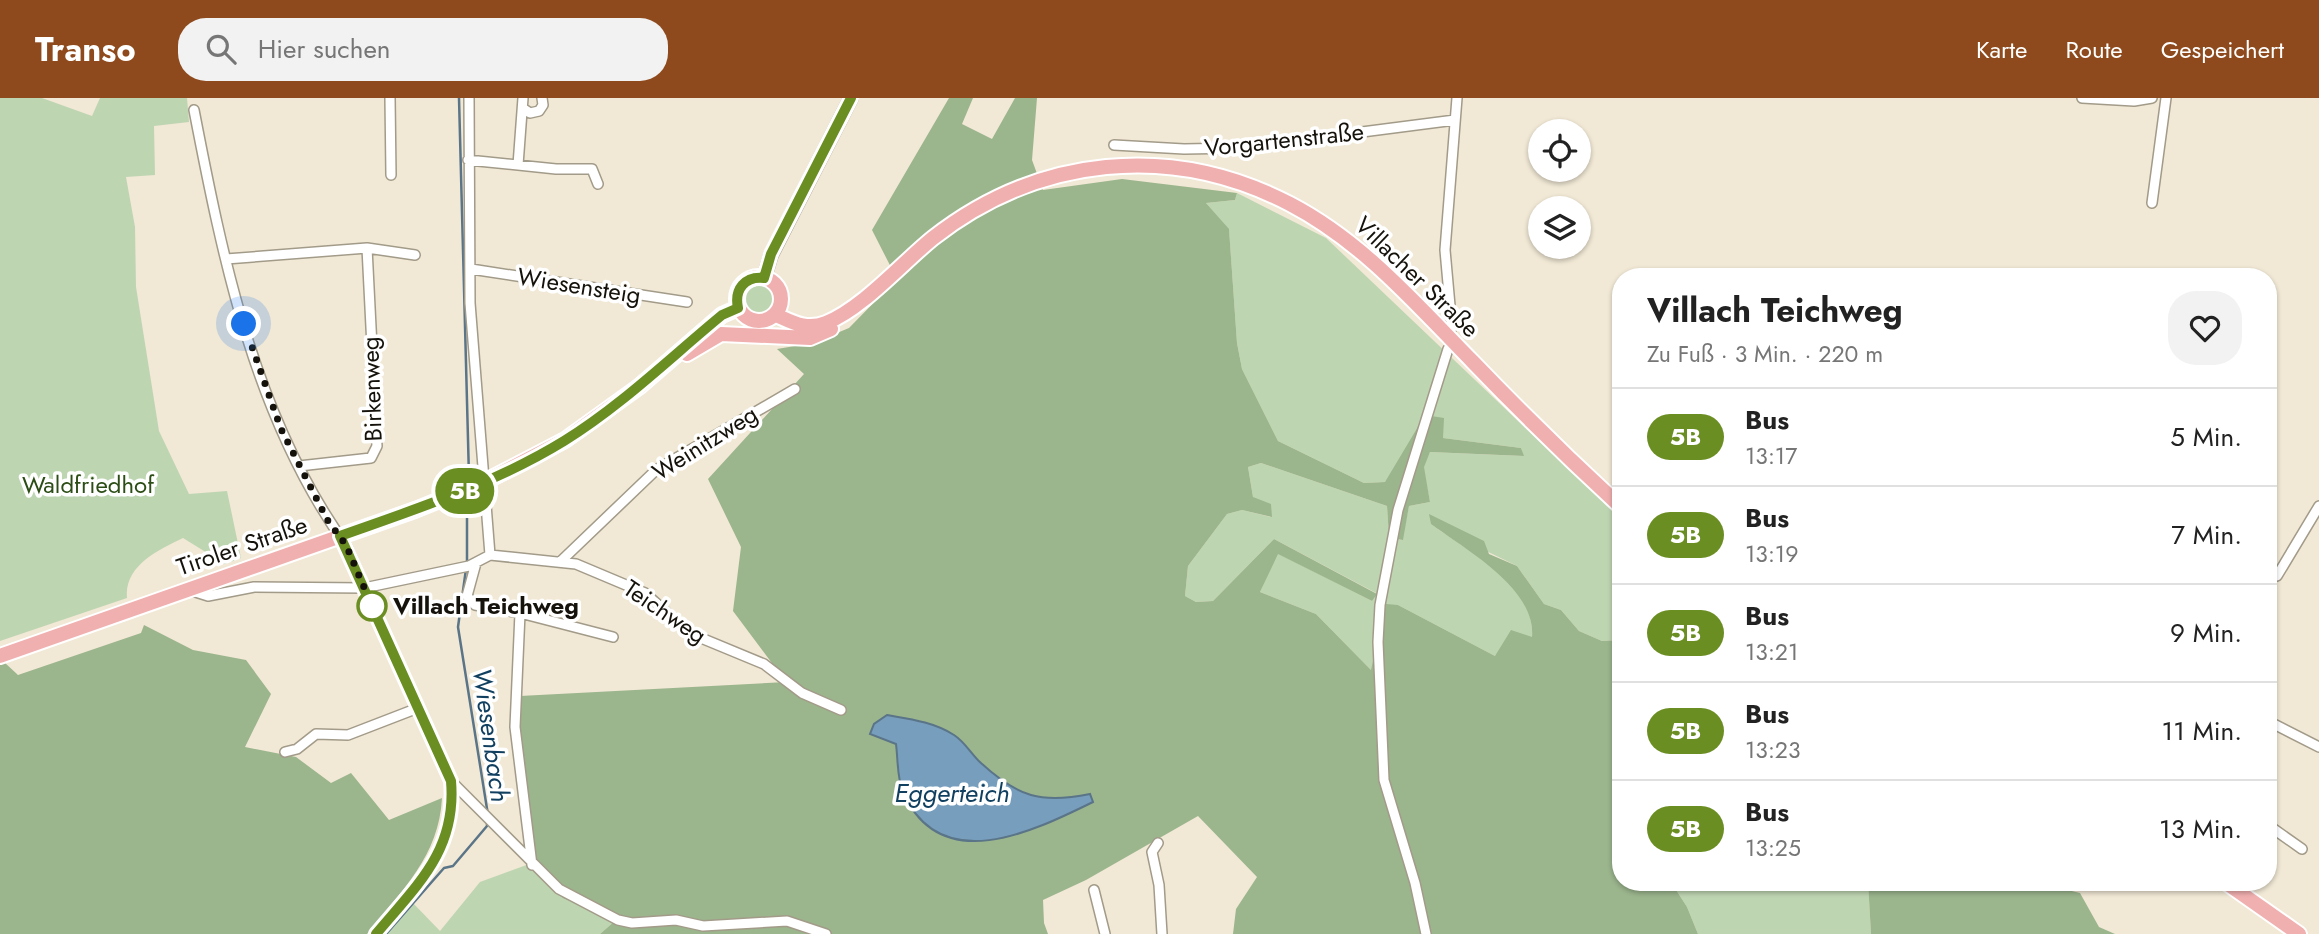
<!DOCTYPE html>
<html lang="de">
<meta charset="utf-8">
<style>
body{margin:0;font-family:Jost,sans-serif;background:#f2f2f2;color:#222;height:100vh;display:flex;flex-direction:column;font-size:26px;white-space:nowrap}
*{box-sizing:border-box;margin:0}
p{font-size:23px;color:#767676}
.icon{flex:none;width:38px;height:38px;fill:none;stroke:currentColor;stroke-width:2;stroke-linecap:round;stroke-linejoin:round}
.map{position:relative;flex:1;overflow:hidden}
.sheet{position:absolute;left:1612px;top:170px;width:665px;height:623px;display:flex;flex-direction:column;background:#fff;border-radius:28px;box-shadow:0 2px 5px #0004}
.sheet>*{flex:none}
.badge{padding:0 14px;border-radius:23px;font-size:24px;line-height:46px}
.tools{position:absolute;left:1528px;top:21px;display:grid;gap:14px}
.tools a{display:grid;place-items:center;width:63px;height:63px;border-radius:50%;background:#fff;box-shadow:0 2px 5px #0004;font-size:35px}
.you{position:absolute;width:35px;height:35px;margin:-18px;border:5px solid #fff;border-radius:50%;background:#1a73e8;box-shadow:0 0 0 10px #1a73e833}
.map>.badge{position:absolute;translate:-50% -50%;box-shadow:0 0 0 4px #fff}
.round{display:grid;place-items:center;flex:none;width:74px;height:74px;border-radius:28px;background:#f2f2f2}
.headline{display:flex;align-items:center;justify-content:space-between;height:119px;padding:0 35px}
h1{font-size:33px;font-weight:700;line-height:52px}
ul{padding:0;list-style:none}
li{display:flex;align-items:center;gap:21px;height:98px;padding:0 35px;border-top:2px solid #e0e0e0}
li div{flex:1}
li b{display:block;font-size:26px}
li em{font-style:normal}
li .badge{min-width:77px;font-weight:700;text-align:center}
header{display:flex;align-items:center;gap:42px;box-sizing:border-box;height:98px;padding:0 35px;background:#8e4a1c;color:#fff}
header strong{font-size:33px}
nav{display:flex;gap:38px;margin-inline-start:auto;font-size:24px}
.search{width:490px;height:63px;background:#f2f2f2;display:flex;align-items:center;gap:18px;box-sizing:border-box;padding:0 24px;border-radius:28px;color:#767676;font-size:26px}
.map>svg:first-child{display:block}
.green{fill:#bed5b2}
.forest{fill:#9bb58d;fill-rule:evenodd}
.water{fill:#779ebd;stroke:#5a7488;stroke-width:2}
.lines{fill:none;stroke-linecap:round;stroke-linejoin:round}
.stream{stroke:#5a7488;stroke-width:2.5}
.street-casing{stroke:#a39b89;stroke-width:12}
.secondary-casing{stroke:#a39b89;stroke-width:16}
.primary-casing{stroke:#fff;stroke-width:18}
.street{stroke:#fff;stroke-width:9}
.secondary{stroke:#f8d8d7;stroke-width:12}
.primary{stroke:#f1b0b0;stroke-width:14}
.line-casing{stroke:#fff;stroke-width:16}
.line{stroke:#6b8e23;stroke-width:10}
.walk{stroke:#15120b;stroke-width:7;stroke-dasharray:0 12.6}
.stop-dot{fill:#fff;stroke:#6b8e23;stroke-width:3.5}
.labels{text-anchor:middle;stroke-width:7;stroke-linejoin:round;paint-order:stroke}
.street-label{font-size:24px;fill:#15120b;stroke:#fff}
.park-label{font-size:24px;fill:#2c4d15;stroke:#fff}
.stop-label{font-size:24px;font-weight:bold;fill:#15120b;stroke:#fff;text-anchor:start}
.water-label{font-size:26px;font-style:italic;fill:#103f5f;stroke:#fff}
</style>
<header>
<strong>Transo</strong>
<div class="search"><svg class="icon" aria-label="search" viewBox="0 0 24 24"><circle cx="10" cy="10" r="6"/><path d="M15 15l6 6"/></svg>Hier suchen</div>
<nav><a>Karte</a><a>Route</a><a>Gespeichert</a></nav>
</header>
<div class="map">
<svg width="2319" height="836" viewBox="0 0 2319 836">
<rect width="100%" height="100%" fill="#f1e8d5"/>
<path class="green" d="M0,0H42L92,18L100,0H187L189,24L154,28L155,77L126,79L135,129L136,189L159,333L189,396L227,393L241,460L225,466L183,440C158,452 124,468 127,500L0,543Z
M1237,95L1326,140L1620,420V542L1602,543L1579,533L1561,512L1544,506L1517,468L1431,426C1467,453 1536,487 1532,539L1495,558L1398,507L1372,573L1316,516L1260,494L1277,455L1372,503L1376,495L1274,441L1213,503L1196,504L1185,498L1188,468L1227,416L1242,412L1271,419L1253,399L1248,369L1261,365L1387,408L1389,440L1402,442L1409,408L1430,404L1423,368L1430,354L1523,358L1521,350L1443,340L1385,384L1364,385L1278,343L1242,271L1237,245L1229,132L1206,105L1235,102Z
M741 201a18 18 0 1 1 36 0a18 18 0 1 1-36 0Z
M532,765L616,822L600,836H383L411,803L440,833L480,784Z
M1671,784H1868L1871,836H1698L1687,809Z"/>
<path class="forest" d="M949,0H973L962,26L992,41L1015,0H1037L1032,62L1043,92L1122,81L1237,95L1235,102L1206,105L1229,131L1237,245L1242,271L1278,343L1364,385L1385,384L1425,317L1444,320L1443,340L1521,350L1524,358L1430,354L1424,369L1430,404L1409,408L1403,442L1389,440L1387,408L1261,365L1248,369L1253,399L1271,406L1272,419L1242,412L1227,416L1188,468L1185,498L1196,504L1213,503L1274,441L1377,496L1372,503L1278,456L1260,494L1316,516L1371,572L1386,506L1398,507L1495,558L1511,532L1532,539C1536,490 1466,452 1431,426L1429,416L1484,443L1489,456L1517,468L1544,506L1561,512L1579,533L1602,543L1620,542V784H1671L1687,809L1698,836H1233L1236,811L1257,779L1198,718L1086,782L1043,802L1044,825L1048,836H600L616,822L563,800L532,765L517,629L520,598L786,584L733,513L741,449L708,381L804,276L777,251L813,245L849,230L897,181L872,132ZM956,638C978,662 1006,694 1040,701C1055,705 1075,699 1090,696L1093,704C1032,734 939,779 903,694C897,681 898,661 896,646Z
M144,527L193,552L246,562L271,596L245,649L296,659L331,685L351,675L389,722L442,700C439,758 402,792 367,836H0V565L4,564L18,577L141,535Z
M1868,784H2046L2051,788L2080,795L2099,829L2115,836H1871Z"/>
<path class="water" d="M887,617C910,621 934,624 954,637C965,644 972,657 981,665C1018,699 1041,706 1090,696L1093,704C1032,734 940,779 903,694C897,681 898,661 896,646L870,636L874,626Z"/>
<g class="lines">
<path class="stream" d="M459,0L469,379
M467,464V403
M466,471L458,529L488,717
M386,836L444,770L453,768L487,728V723"/>
<g class="street-casing">
<path id="street" d="M390,0L391,77
M469,0L470,205L490,457
M2082,0L2134,3L2152,0
M524,11L530,15L539,13L543,7L542,0
M194,12C223,162 255,321 346,447L451,683C457,752 417,787 376,836
M1114,47L1184,51L1238,50L1455,22
M468,62L556,71H592L598,86
M518,67L523,0
M2152,105L2166,0
M367,150L415,157
M226,161L367,150L377,348L371,360L299,368
M471,171L687,204
M1452,230L1445,152L1457,0
M560,464L656,372L795,291
M476,465L467,498L475,507L520,515L515,629L532,767
M2277,478L2319,408
M189,492L208,498L254,489L364,490L469,468L490,457L576,466L645,495L689,535L764,566L802,595L841,612
M520,515L613,539
M2268,623L2319,649
M285,654L297,651L316,636L348,637L418,610
M451,683L559,791L618,822L632,825L676,822L703,828L787,823L826,836
M2268,727L2302,751
M1158,745L1152,754L1159,787L1162,836
M1094,792L1105,836
M1426,836L1415,785L1384,682L1378,544L1380,507L1398,412L1448,251"/>
</g>
<g class="secondary-casing">
<path id="secondary" d="M764,180L771,157L851,0"/>
</g>
<g class="primary-casing">
<path id="primary" d="M737 201a22 22 0 1 1 44 0a22 22 0 1 1-44 0Z
M776,217C792,224 806,233 826,225C863,210 901,166 933,140C1038,58 1171,44 1290,106C1363,144 1416,206 1473,264C1521,314 1570,362 1620,408
M687,256L721,236L810,240L831,231
M0,558L415,412L484,384L565,342L640,288L722,217L738,210
M2225,784L2299,836"/>
</g>
<use href="#street" class="street"/>
<use href="#secondary" class="secondary"/>
<use href="#primary" class="primary"/>
</g>
<g class="lines">
<g class="line-casing">
<path id="line" d="M376,836C417,787 457,752 451,683L340,438C416,411 494,386 564,343C622,307 671,259 722,217L738,210C734,191 745,178 764,180L771,156L851,0"/>
</g>
<use href="#line" class="line"/>
<path class="walk" d="M244,226L281,331L328,423L346,447L372,508"/>
</g>
<circle class="stop-dot" cx="372" cy="508" r="14"/>
<g class="labels">
<g class="street-label">
<text transform="translate(1284 42) rotate(-6)" y="8">Vorgartenstraße</text>
<text transform="translate(1417 179) rotate(44)" y="8">Villacher Straße</text>
<text transform="translate(579 188) rotate(9)" y="8">Wiesensteig</text>
<text transform="translate(372 291) rotate(-92)" y="8">Birkenweg</text>
<text transform="translate(705 345) rotate(-32)" y="8">Weinitzweg</text>
<text transform="translate(242 448) rotate(-19)" y="8">Tiroler Straße</text>
<text transform="translate(665 514) rotate(34)" y="8">Teichweg</text>
</g>
<g class="park-label">
<text x="88" y="395">Waldfriedhof</text>
</g>
<g class="stop-label">
<text x="393" y="516">Villach Teichweg</text>
</g>
<g class="water-label">
<text transform="translate(491 637) rotate(82)" y="9">Wiesenbach</text>
<text x="952" y="704">Eggerteich</text>
</g>
</g>
</svg>
<div class="tools">
<a><svg class="icon" aria-label="locate" viewBox="0 0 24 24"><circle cx="12" cy="12" r="6"/><path d="M12 2v4M12 18v4M2 12h4M18 12h4"/></svg></a>
<a><svg class="icon" aria-label="layers" viewBox="0 0 24 24"><path d="M12 4l9 5-9 5-9-5zM3 14l9 5 9-5"/></svg></a>
</div>
<div class="you" style="left:244px;top:226px"></div>
<b class="badge" style="left:465px;top:393px;background:#6b8e23;color:#fff">5B</b>
<section class="sheet">
<div class="headline"><div><h1>Villach Teichweg</h1><p>Zu Fuß · 3 Min. · 220 m</p></div><a class="round"><svg class="icon" aria-label="heart" viewBox="0 0 24 24"><path d="M12 20l-8-8c-3-5 5-10 8-4 3-6 11-1 8 4z"/></svg></a></div>
<ul>
<li><span class="badge" style="background:#6b8e23;color:#fff">5B</span><div><b>Bus</b><p>13:17</p></div><em>5 Min.</em></li>
<li><span class="badge" style="background:#6b8e23;color:#fff">5B</span><div><b>Bus</b><p>13:19</p></div><em>7 Min.</em></li>
<li><span class="badge" style="background:#6b8e23;color:#fff">5B</span><div><b>Bus</b><p>13:21</p></div><em>9 Min.</em></li>
<li><span class="badge" style="background:#6b8e23;color:#fff">5B</span><div><b>Bus</b><p>13:23</p></div><em>11 Min.</em></li>
<li><span class="badge" style="background:#6b8e23;color:#fff">5B</span><div><b>Bus</b><p>13:25</p></div><em>13 Min.</em></li>
</ul>
</section>
</div>
